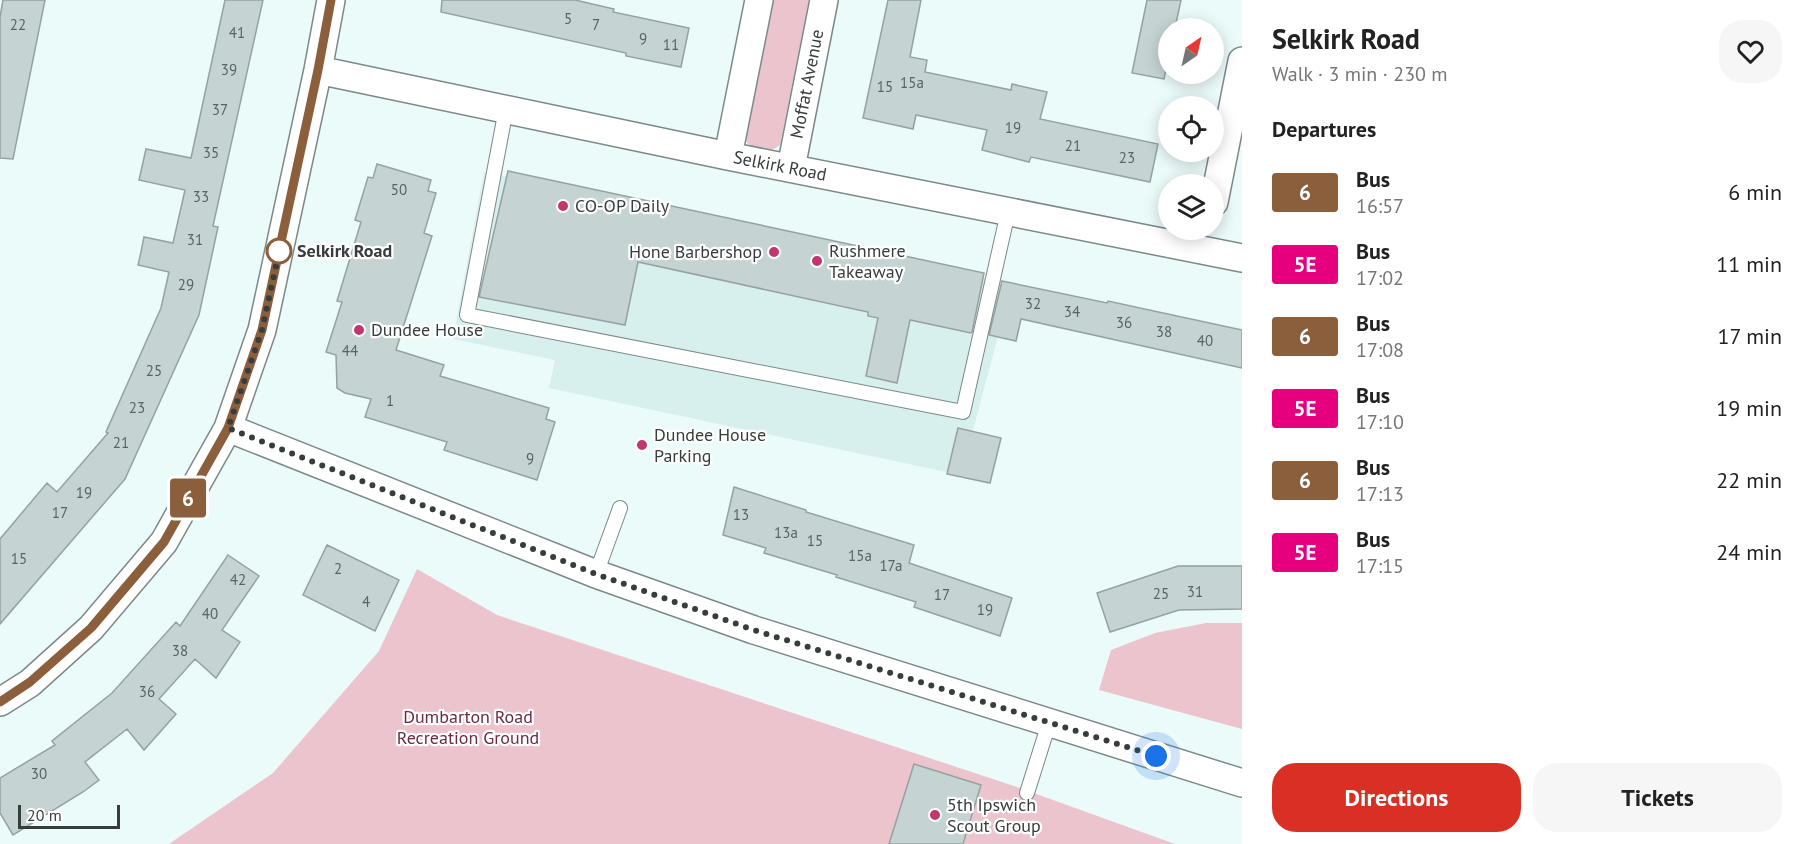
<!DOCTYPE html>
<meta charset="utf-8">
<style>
body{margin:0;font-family:"PT Sans",sans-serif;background:#f6f6f6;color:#222;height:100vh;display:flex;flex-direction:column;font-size:22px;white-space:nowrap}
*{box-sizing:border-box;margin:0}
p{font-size:20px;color:#767676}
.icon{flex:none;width:33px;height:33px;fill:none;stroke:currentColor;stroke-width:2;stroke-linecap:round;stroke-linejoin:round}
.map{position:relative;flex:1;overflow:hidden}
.side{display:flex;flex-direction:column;background:#fff;width:570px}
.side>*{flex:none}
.badge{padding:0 12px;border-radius:4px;font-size:21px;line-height:39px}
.needle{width:39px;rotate:34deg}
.buttons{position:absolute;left:1158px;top:18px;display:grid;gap:12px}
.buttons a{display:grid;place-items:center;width:66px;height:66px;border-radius:50%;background:#fff;box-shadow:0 3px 15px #0003;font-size:30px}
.scale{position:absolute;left:18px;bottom:15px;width:102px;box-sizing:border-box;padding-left:6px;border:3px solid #373d3d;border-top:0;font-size:16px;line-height:21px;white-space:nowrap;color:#373d3d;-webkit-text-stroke:4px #fff;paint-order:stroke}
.you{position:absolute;width:30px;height:30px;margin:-15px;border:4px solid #fff;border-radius:50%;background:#1a73e8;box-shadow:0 0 0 9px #1a73e833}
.map>.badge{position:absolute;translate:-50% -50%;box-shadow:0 0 0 3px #fff}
h2{padding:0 30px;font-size:22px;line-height:54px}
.round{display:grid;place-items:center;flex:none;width:63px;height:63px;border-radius:24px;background:#f6f6f6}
.headline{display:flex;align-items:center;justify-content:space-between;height:102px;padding:0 30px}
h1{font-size:28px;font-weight:800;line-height:45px}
.primary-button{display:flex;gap:12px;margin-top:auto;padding:12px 30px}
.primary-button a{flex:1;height:69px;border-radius:24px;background:#d93025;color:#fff;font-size:24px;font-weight:800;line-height:69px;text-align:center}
.primary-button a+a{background:#f6f6f6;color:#222}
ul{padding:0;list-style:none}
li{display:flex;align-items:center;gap:18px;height:72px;padding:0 30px}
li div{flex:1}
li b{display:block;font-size:22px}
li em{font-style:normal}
li .badge{min-width:66px;font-weight:700;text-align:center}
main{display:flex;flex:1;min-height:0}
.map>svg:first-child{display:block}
.built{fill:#d7efed}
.green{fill:#ebc4ce}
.building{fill:#c5d4d3;stroke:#94a2a1;stroke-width:1.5}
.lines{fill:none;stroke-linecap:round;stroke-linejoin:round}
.service-casing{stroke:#7b8988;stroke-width:16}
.minor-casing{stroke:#7b8988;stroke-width:30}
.service{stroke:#fff;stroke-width:14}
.minor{stroke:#fff;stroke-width:27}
.line-casing{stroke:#fff;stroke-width:14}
.line{stroke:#8b5e3c;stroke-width:9}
.walk{stroke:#373d3d;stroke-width:6;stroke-dasharray:0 10.8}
.poi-dot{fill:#c1366f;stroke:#fff;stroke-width:2}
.stop-dot{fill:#fff;stroke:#8b5e3c;stroke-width:3}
.labels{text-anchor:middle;stroke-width:4.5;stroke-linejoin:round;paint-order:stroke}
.number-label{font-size:15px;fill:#5a6362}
.street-label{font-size:18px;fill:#373d3d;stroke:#fff}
.poi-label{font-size:18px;fill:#373d3d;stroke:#fff;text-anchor:start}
.stop-label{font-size:18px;font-weight:bold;fill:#373d3d;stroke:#fff;text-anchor:start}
.park-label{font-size:18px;fill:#6e2943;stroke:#fff}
</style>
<main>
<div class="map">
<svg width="1242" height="844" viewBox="0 0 1242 844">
<rect width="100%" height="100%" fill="#ebfbf9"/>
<path class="built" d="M484,172L765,225L1012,284L961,475L549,388L555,360L453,339Z"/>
<path class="green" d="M772,0H809L780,145C766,156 754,152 743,138Z
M417,569L497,615L1017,787L1175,844H169L273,773L379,651Z
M1206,623H1242V729L1099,690L1111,650L1155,633Z"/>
<path class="building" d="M3,0H45L13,159L0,158V17Z
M225,0H263L213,226L218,227L199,315L125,479L0,624V539L47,483L57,492L108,433L106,432L161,308L169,272L138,265L141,252L144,237L173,243L185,190L139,180L146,149L191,158Z
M442,0H575L614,9L613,12L689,28L681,67L626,56V53L441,12Z
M888,0H921L910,57L927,60L925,72L1011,90L1012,84L1047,92L1040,119L1158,144L1150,182L1031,157L1029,162L982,150L987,130L916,115L913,129L863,118Z
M1147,0H1181L1175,28H1168V58L1164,79L1132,73Z
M377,164L431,180L428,191L436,193L424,233L432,236L396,350L444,365L440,376L549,408L546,419L555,422L537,480L444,450L447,442L365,417L371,399L345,393L337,388L336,355L326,352L342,302L337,301L361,222L355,220L368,177L373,178Z
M508,171L984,273L972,332L971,333L910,320L897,383L866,376L878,318L868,316V312L638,262L625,325L479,297Z
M1002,281L1107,303L1108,301L1242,330V368L1021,319L1016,341L989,335Z
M958,428L1001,438L990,483L947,474Z
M734,487L806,510V512L914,545L909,563L1012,598L1000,636L914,607L916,602L836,577L837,575L764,553L766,548L723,535Z
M327,545L399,580L375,631L303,595Z
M228,555L259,576L222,630L240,642L216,678L195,659L159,699L176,714L144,750L127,729L85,762L99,780L83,792L13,835L0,813V778L55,745L52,741L112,693L176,622L180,626Z
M1178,566H1242V609L1179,610L1110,632L1097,593Z
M914,764L981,785L963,844H889Z"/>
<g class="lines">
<g class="service-casing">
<path id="service" d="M506,109L467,315L963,412L1008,212
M596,574L620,508
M1027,793L1049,723"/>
</g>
<g class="minor-casing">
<path id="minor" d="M318,70L728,156L1242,258
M728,156L759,0
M791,168L824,0
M1214,202L1242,61
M228,428L596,574L754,630L1242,783
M0,702L30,683L91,628L164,542L228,428L262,330L318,70L331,0"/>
</g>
<use href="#service" class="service"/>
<use href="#minor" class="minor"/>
</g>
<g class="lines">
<g class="line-casing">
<path id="line" d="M0,702L30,682L91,628L164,542L228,428L262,330L318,70L331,0"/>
</g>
<use href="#line" class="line"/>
<path class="walk" d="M279,251L281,243L262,330L228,428L596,574L754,630L1156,756"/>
</g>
<g class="poi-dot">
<circle cx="563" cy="206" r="6"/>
<circle cx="774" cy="252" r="6"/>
<circle cx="817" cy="261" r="6"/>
<circle cx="359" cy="330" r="6"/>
<circle cx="642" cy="445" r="6"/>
<circle cx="935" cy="815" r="6"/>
</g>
<circle class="stop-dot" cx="279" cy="251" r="12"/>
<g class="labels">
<g class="number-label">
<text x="568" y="24">5</text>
<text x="18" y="30">22</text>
<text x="596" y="30">7</text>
<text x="237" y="38">41</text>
<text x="643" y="44">9</text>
<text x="671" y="50">11</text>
<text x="229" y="75">39</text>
<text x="912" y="88">15a</text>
<text x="885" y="92">15</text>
<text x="220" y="115">37</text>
<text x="1013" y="133">19</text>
<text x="1073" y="151">21</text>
<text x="211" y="158">35</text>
<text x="1127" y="163">23</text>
<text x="399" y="195">50</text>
<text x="201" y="202">33</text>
<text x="195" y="245">31</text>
<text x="186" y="290">29</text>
<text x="1033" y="309">32</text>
<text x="1072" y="317">34</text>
<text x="1124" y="328">36</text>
<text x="1164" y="337">38</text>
<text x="1205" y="346">40</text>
<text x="350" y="356">44</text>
<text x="154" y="376">25</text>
<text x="390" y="406">1</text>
<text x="137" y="413">23</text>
<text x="121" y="448">21</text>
<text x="530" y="464">9</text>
<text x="84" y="498">19</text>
<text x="60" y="518">17</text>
<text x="741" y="520">13</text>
<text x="786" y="538">13a</text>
<text x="815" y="546">15</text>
<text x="860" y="561">15a</text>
<text x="19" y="564">15</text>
<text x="891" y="571">17a</text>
<text x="338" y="574">2</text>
<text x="238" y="585">42</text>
<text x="1195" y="597">31</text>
<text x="1161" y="599">25</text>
<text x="942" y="600">17</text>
<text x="366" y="607">4</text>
<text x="985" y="615">19</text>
<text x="210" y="619">40</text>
<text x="180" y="656">38</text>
<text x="147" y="697">36</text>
<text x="39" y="779">30</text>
</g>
<g class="street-label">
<text transform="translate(807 84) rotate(-79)" y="6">Moffat Avenue</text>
<text transform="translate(780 166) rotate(11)" y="6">Selkirk Road</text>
</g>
<g class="poi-label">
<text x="575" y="212">CO-OP Daily</text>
<text x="829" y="257">Rushmere<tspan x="829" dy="21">Takeaway</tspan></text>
<text x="762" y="258" text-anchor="end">Hone Barbershop</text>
<text x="371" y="336">Dundee House</text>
<text x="654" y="441">Dundee House<tspan x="654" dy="21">Parking</tspan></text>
<text x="947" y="811">5th Ipswich<tspan x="947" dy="21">Scout Group</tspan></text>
</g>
<g class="stop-label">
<text x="297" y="257">Selkirk Road</text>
</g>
<g class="park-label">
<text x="468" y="723">Dumbarton Road<tspan x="468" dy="21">Recreation Ground</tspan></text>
</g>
</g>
</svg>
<div class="buttons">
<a><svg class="needle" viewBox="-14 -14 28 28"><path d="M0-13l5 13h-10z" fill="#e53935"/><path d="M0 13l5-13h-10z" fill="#767676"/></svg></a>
<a><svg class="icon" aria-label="locate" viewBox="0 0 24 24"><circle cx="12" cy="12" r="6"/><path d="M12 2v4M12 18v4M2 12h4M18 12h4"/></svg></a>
<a><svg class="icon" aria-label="layers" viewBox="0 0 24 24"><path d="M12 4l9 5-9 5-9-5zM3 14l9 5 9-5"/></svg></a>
</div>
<div class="scale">20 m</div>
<div class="you" style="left:1156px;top:756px"></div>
<b class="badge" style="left:188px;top:498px;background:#8b5e3c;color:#fff">6</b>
</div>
<section class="side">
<div class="headline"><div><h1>Selkirk Road</h1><p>Walk · 3 min · 230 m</p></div><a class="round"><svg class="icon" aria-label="heart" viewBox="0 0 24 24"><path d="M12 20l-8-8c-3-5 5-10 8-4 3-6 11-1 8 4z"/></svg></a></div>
<h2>Departures</h2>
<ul>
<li><span class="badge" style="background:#8b5e3c;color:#fff">6</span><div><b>Bus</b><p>16:57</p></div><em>6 min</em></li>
<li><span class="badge" style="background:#e6007e;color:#fff">5E</span><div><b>Bus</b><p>17:02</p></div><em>11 min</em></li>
<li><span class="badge" style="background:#8b5e3c;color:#fff">6</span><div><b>Bus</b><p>17:08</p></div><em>17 min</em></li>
<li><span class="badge" style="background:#e6007e;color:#fff">5E</span><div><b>Bus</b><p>17:10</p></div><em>19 min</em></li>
<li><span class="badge" style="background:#8b5e3c;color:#fff">6</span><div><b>Bus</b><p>17:13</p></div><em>22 min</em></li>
<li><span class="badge" style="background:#e6007e;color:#fff">5E</span><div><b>Bus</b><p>17:15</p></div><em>24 min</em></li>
</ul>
<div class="primary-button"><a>Directions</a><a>Tickets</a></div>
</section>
</main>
